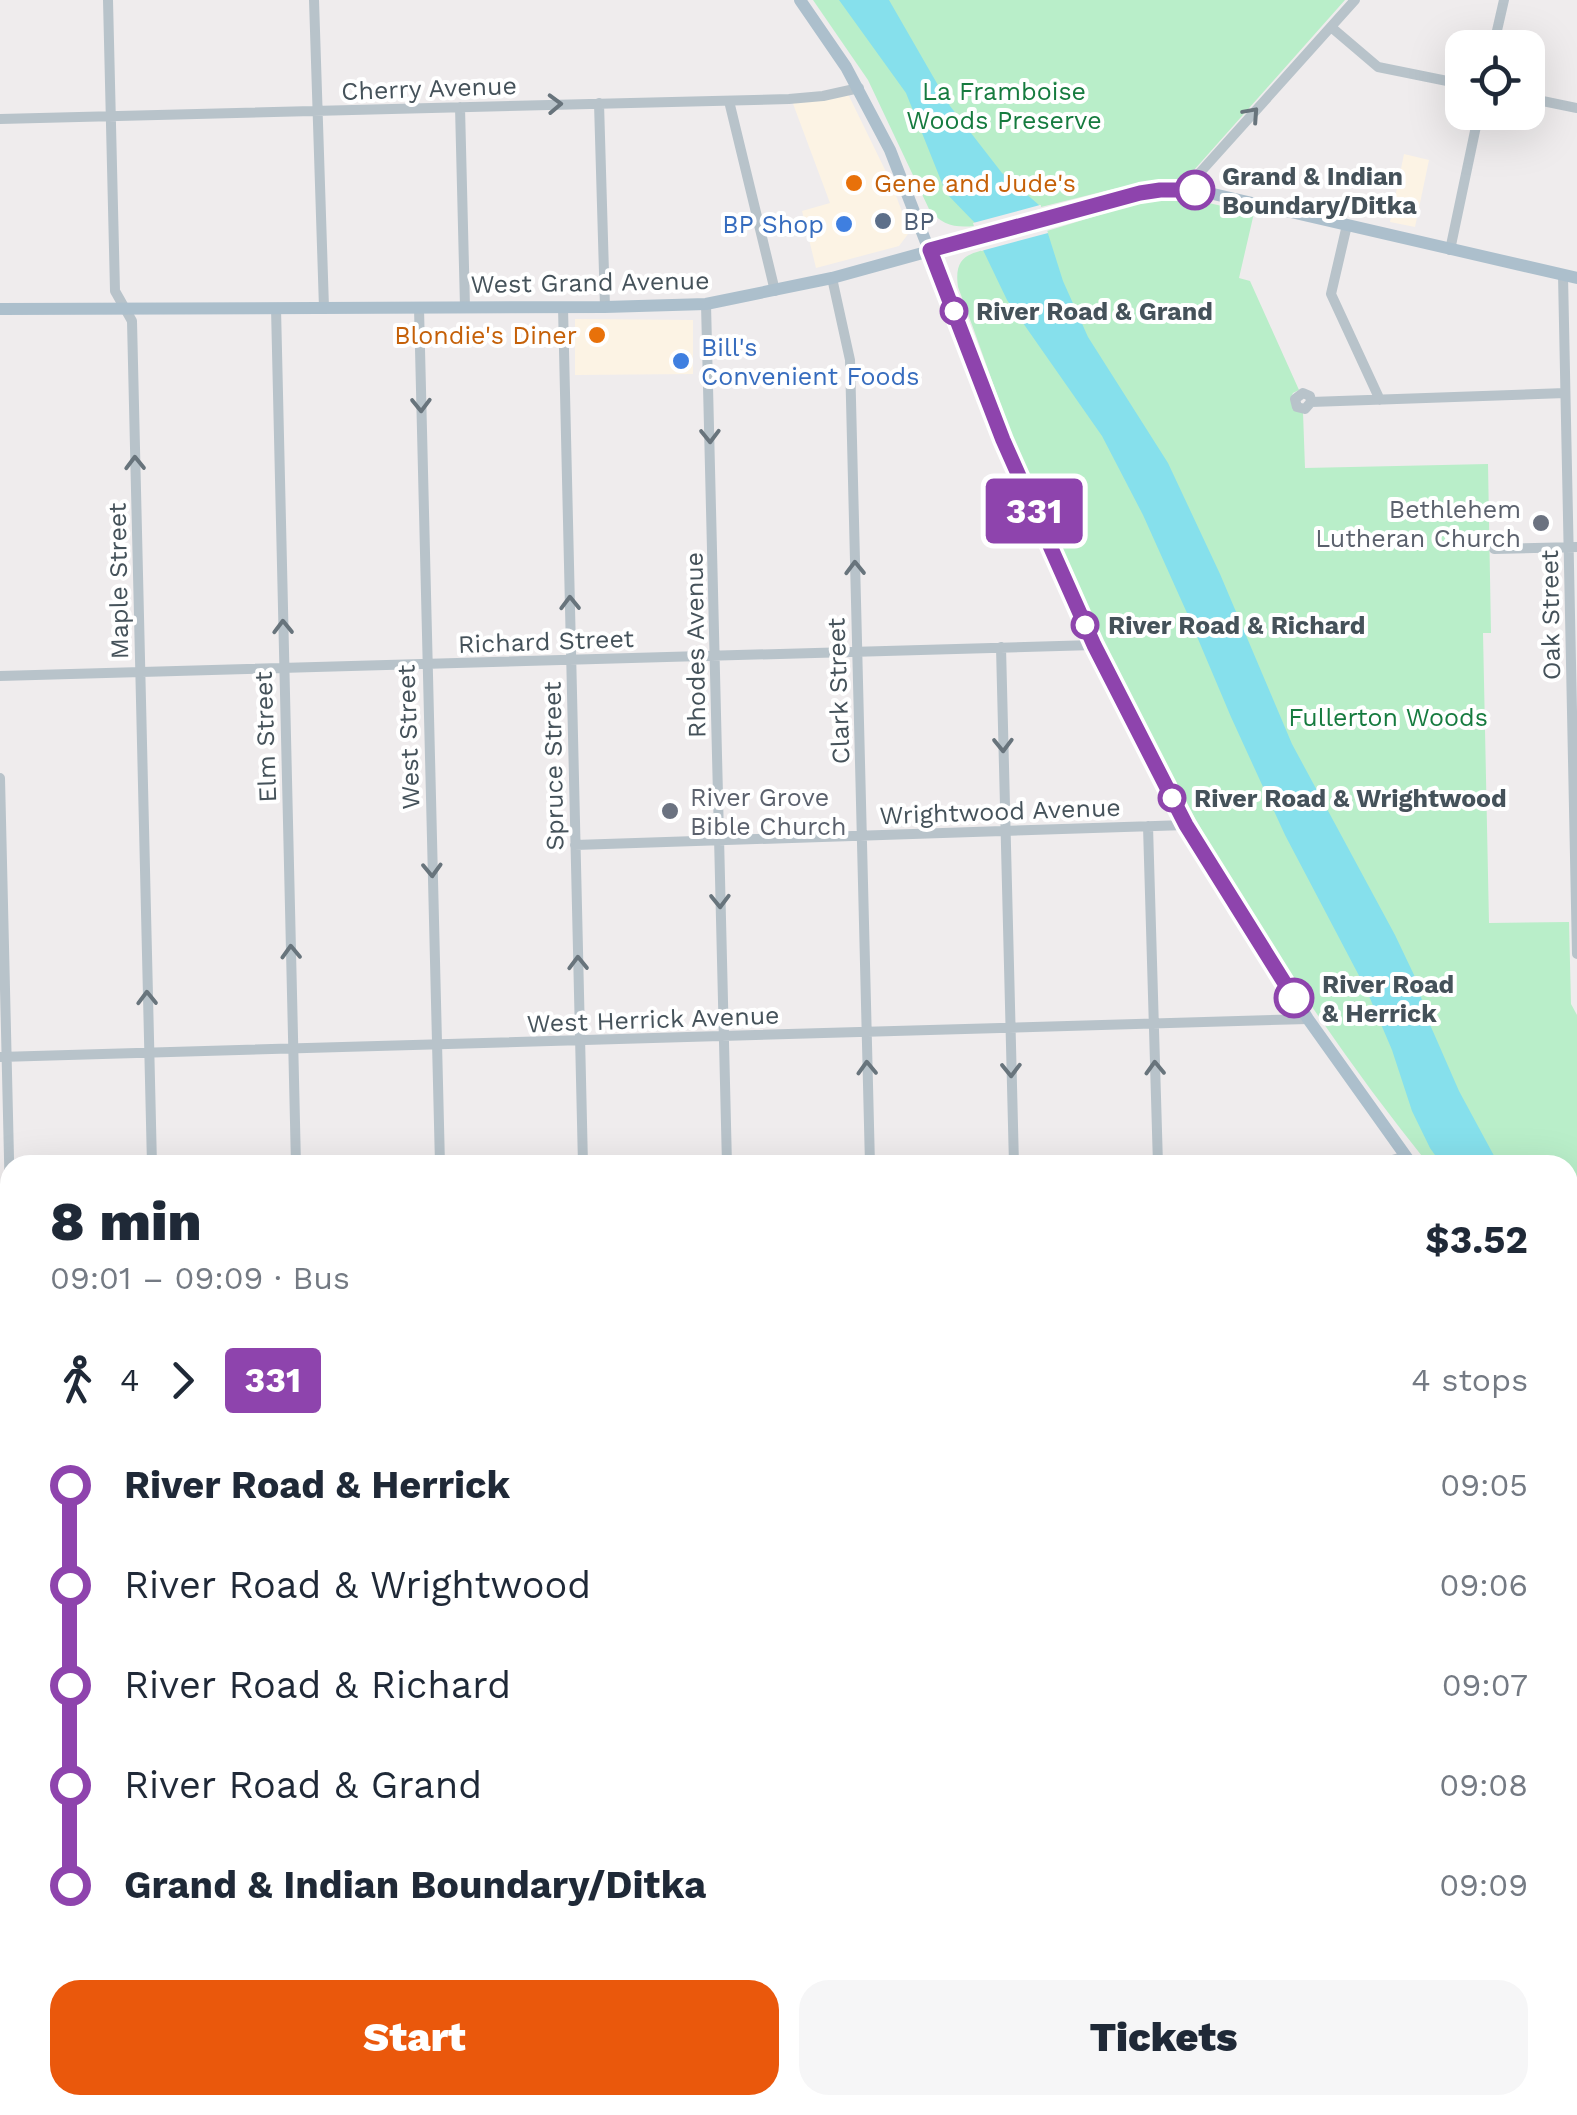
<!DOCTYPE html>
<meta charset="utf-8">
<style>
body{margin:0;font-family:"Work Sans",sans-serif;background:#f6f6f7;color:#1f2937;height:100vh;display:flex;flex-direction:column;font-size:38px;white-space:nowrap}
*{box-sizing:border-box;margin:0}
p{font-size:32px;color:#747a83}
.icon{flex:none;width:55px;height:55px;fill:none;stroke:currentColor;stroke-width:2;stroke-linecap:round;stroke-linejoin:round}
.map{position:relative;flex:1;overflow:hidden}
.panel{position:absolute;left:0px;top:1155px;width:1578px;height:960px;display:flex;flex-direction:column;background:#fff;border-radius:30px 30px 0 0;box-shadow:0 10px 40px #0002}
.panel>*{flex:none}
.badge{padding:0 20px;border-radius:8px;font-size:35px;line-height:65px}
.buttons{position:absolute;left:1445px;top:30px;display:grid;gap:20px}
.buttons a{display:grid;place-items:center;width:100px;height:100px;border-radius:20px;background:#fff;box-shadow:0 10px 40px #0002;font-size:50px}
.map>.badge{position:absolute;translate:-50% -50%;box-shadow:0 0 0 5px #fff}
.legs{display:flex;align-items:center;gap:15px;height:110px;padding:0 50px;font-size:32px}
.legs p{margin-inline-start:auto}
.overview{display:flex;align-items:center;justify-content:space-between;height:170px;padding:0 50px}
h1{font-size:55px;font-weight:800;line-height:75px}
.cta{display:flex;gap:20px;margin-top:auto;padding:20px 50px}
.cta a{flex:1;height:115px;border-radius:30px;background:#ea580c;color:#fff;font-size:40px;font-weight:800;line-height:115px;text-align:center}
.cta a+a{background:#f6f6f7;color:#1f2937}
ul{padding:0 50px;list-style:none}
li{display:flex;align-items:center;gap:35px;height:100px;font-size:38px}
li i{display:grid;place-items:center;width:15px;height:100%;margin:0 12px;background:currentColor}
li i::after{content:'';width:25px;height:25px;margin:-12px;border:8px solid;border-radius:50%;background:#fff}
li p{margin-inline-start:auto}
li:first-child i{background:linear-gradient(#0000 50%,currentColor 0)}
li:last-child i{background:linear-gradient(currentColor 50%,#0000 0)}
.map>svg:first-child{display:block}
.commercial{fill:#fcf3e4}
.education{fill:#e0dddf}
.green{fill:#b9eec9}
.water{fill:#86e0ec}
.pier{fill:#efeced}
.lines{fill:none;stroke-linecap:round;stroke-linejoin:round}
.minor{stroke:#b8c3ca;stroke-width:10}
.major{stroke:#acbfcc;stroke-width:12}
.rail{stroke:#afb3b7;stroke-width:2.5}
.oneway{stroke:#68747c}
.line-1-casing{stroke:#fff;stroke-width:22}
.line-1{stroke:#8e44ad;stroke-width:15}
.food-dot{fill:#e8710a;stroke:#fff;stroke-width:4}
.stop-1-dot{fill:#fff;stroke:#8e44ad;stroke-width:5}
.service-dot{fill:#5c6f8a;stroke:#fff;stroke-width:4}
.shop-dot{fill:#3f7fe0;stroke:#fff;stroke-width:4}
.worship-dot{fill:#6b7280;stroke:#fff;stroke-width:4}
.labels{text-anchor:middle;stroke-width:8;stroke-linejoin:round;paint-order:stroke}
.street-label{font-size:25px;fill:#45525a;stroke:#fff}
.park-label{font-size:25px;fill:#167b3f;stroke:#fff}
.stop-label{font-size:25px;font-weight:bold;fill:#45525a;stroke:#fff;text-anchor:start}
.food-label{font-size:25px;fill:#c56008;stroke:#fff;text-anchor:start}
.service-label{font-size:25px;fill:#4e5e75;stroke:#fff;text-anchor:start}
.shop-label{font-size:25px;fill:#366cbe;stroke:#fff;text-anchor:end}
.worship-label{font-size:25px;fill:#5b616d;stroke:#fff;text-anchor:end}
</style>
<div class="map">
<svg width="1577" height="2115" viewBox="0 0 1577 2115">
<rect width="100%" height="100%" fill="#efeced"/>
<path class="commercial" d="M848,94L890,180L906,222L908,234L899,246L816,268L802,211L830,203L792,101Z
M1404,154L1429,160L1415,227L1390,222Z
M575,319L693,320V374L575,375Z"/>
<path class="education" d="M1568,1885H1577V2115H1040L1039,2105H1568Z"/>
<path class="green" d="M813,0H1345L1186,179L1150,182L1113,189L1041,207V205L974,223V226C955,228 941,225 929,209L868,80Z
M1171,198L1195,200L1254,213L1239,278L1250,281L1299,390L1293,393L1291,397L1303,412L1305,468L1488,464L1491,633H1483L1489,923L1569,922L1571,1004L1577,1015V1337L1568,1326V1165H1429C1268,965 1139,736 1038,500C1008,431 985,358 958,287C953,253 973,253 997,247C1014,242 1030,238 1047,234V231L1132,205Z
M1469,2105H1554L1553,2115H1468Z"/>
<path class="water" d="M839,0H889L950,106L1002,173L1039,205L1063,281L1088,337L1168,463L1220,574L1292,744L1395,935L1415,977L1428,1020L1459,1091L1499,1165H1442L1430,1148L1412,1111L1392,1050L1366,989L1285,835L1231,717L1187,613L1143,515L1102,436L1007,300L983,250L975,223L946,193L906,93Z
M1568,1247L1577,1257V1324L1568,1313Z"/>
<path class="pier" d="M1040,205L1048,233L981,251L973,223Z"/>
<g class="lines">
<path class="minor" d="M108,0L115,291L132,321L152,1165
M314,0L324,308
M1331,27L1378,67L1462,84
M1493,48L1504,0
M1528,98L1577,108
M729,101L775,291
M599,103L605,307
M460,107L465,307
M0,119L789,99L823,96L859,88
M1193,190L1196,177L1355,0
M1347,225L1331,294L1380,400
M1450,250L1479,112
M1563,275L1577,954
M832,278L850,360L870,1165
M706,304L727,1165
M563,307L583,1165
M276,308L296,1165
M419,308L440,1165
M1311,402L1310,396L1303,393L1295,399L1297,407L1305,409L1311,402L1565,393
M1494,549L1577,547
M1001,647L1014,1165
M0,676L1094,645
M0,778L10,1200
M1148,826L1158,1165
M575,845L1186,825
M0,1057L1308,1019
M1238,1165L1389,1161L1406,1156
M0,1351H10
M1568,1586H1577
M0,1626L10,1646
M0,1677L10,1676
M1568,1728H1577
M0,1833H10
M1568,1878H1577
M177,2105V2115
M462,2105L463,2115"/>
<path class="major" d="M800,0L846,67L890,150L1003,440L1094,645L1186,825L1308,1019L1410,1162L1416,1165
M0,309L605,307L706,304L832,278L1140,193L1177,189L1209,193L1577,278
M1568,1336L1577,1347
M1568,1362L1577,1373
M1568,1380L1577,1398"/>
<path class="rail" d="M0,1547L10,1556
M0,1578L10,1600
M412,2105L422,2115"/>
</g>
<defs><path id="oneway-chevron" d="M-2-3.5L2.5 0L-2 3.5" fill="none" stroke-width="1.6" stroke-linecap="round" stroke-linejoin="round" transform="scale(2.5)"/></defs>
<g class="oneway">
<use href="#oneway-chevron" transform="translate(555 104) rotate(-2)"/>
<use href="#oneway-chevron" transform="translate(1252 114) rotate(-48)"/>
<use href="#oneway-chevron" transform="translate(421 405) rotate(89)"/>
<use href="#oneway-chevron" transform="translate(710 436) rotate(89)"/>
<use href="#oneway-chevron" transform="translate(135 463) rotate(-91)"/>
<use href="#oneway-chevron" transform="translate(855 568) rotate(-91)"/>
<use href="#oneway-chevron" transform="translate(570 603) rotate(-91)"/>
<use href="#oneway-chevron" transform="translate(283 627) rotate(-91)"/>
<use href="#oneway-chevron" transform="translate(1003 745) rotate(89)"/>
<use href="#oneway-chevron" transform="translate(432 870) rotate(88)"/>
<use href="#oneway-chevron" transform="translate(720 901) rotate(89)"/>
<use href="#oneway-chevron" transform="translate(291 952) rotate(-92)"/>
<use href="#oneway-chevron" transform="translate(578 963) rotate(-91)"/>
<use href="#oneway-chevron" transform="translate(147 998) rotate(-91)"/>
<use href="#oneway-chevron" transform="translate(867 1068) rotate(-92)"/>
<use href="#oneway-chevron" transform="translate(1155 1068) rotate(-92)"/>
<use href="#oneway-chevron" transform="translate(1011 1070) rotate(89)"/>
</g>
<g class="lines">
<g class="line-1-casing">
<path id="line-1" d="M1195,190H1160L1140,193L930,250L1003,440L1094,645L1186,825L1294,998"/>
</g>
<use href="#line-1" class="line-1"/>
</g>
<g class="food-dot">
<circle cx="854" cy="183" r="10"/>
<circle cx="597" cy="335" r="10"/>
</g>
<g class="stop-1-dot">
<circle cx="1195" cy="190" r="18"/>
<circle cx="954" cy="311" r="12"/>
<circle cx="1085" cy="625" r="12"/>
<circle cx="1172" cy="798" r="12"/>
<circle cx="1294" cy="998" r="18"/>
</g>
<circle class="service-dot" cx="883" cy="221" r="10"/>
<g class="shop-dot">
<circle cx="844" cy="224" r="10"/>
<circle cx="681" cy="361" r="10"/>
</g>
<g class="worship-dot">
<circle cx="1541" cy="523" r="10"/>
<circle cx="670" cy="811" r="10"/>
</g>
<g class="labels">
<g class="street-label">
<text transform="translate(429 88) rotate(-2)" y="9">Cherry Avenue</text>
<text transform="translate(590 282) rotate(-1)" y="9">West Grand Avenue</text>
<text transform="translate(118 581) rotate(-91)" y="9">Maple Street</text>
<text transform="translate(1550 615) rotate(-91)" y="9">Oak Street</text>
<text transform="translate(546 641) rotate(-2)" y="9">Richard Street</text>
<text transform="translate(695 645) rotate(-91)" y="9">Rhodes Avenue</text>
<text transform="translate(838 691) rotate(-92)" y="9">Clark Street</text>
<text transform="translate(265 737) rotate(-92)" y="9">Elm Street</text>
<text transform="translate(408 737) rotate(-92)" y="9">West Street</text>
<text transform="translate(553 766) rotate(-91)" y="9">Spruce Street</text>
<text transform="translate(1000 811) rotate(-2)" y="9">Wrightwood Avenue</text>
<text transform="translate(653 1019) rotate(-2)" y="9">West Herrick Avenue</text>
</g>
<g class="park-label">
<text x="1004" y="100">La Framboise<tspan x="1004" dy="29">Woods Preserve</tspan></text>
<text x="1388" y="726">Fullerton Woods</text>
</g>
<g class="stop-label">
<text x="1222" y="185">Grand &amp; Indian<tspan x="1222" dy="29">Boundary/Ditka</tspan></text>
<text x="976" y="320">River Road &amp; Grand</text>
<text x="1108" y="634">River Road &amp; Richard</text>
<text x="1194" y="807">River Road &amp; Wrightwood</text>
<text x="1322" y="993">River Road<tspan x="1322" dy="29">&amp; Herrick</tspan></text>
</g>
<g class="food-label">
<text x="874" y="192">Gene and Jude's</text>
<text x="577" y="344" text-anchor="end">Blondie's Diner</text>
</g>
<g class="service-label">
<text x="903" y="230">BP</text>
</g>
<g class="shop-label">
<text x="824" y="233">BP Shop</text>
<text x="701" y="356" text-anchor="start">Bill's<tspan x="701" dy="29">Convenient Foods</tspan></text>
</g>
<g class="worship-label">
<text x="1521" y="518">Bethlehem<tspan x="1521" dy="29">Lutheran Church</tspan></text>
<text x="690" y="806" text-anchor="start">River Grove<tspan x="690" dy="29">Bible Church</tspan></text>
</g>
</g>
</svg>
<div class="buttons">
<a><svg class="icon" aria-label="locate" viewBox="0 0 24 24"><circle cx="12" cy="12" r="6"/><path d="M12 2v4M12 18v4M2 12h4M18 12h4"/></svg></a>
</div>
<b class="badge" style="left:1034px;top:511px;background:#8e44ad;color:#fff">331</b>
<section class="panel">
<div class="overview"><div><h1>8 min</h1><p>09:01 – 09:09 · Bus</p></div><b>$3.52</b></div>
<div class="legs"><svg class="icon" aria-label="walk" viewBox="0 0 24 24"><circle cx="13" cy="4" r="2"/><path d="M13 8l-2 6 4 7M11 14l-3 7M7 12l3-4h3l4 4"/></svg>4<svg class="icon" aria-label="forward" viewBox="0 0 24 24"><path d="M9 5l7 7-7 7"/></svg><b class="badge" style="background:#8e44ad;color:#fff">331</b><p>4 stops</p></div>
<ul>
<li><i style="color:#8e44ad"></i><b>River Road &amp; Herrick</b><p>09:05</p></li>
<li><i style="color:#8e44ad"></i><span>River Road &amp; Wrightwood</span><p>09:06</p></li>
<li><i style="color:#8e44ad"></i><span>River Road &amp; Richard</span><p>09:07</p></li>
<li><i style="color:#8e44ad"></i><span>River Road &amp; Grand</span><p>09:08</p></li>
<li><i style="color:#8e44ad"></i><b>Grand &amp; Indian Boundary/Ditka</b><p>09:09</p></li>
</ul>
<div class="cta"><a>Start</a><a>Tickets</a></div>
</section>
</div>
